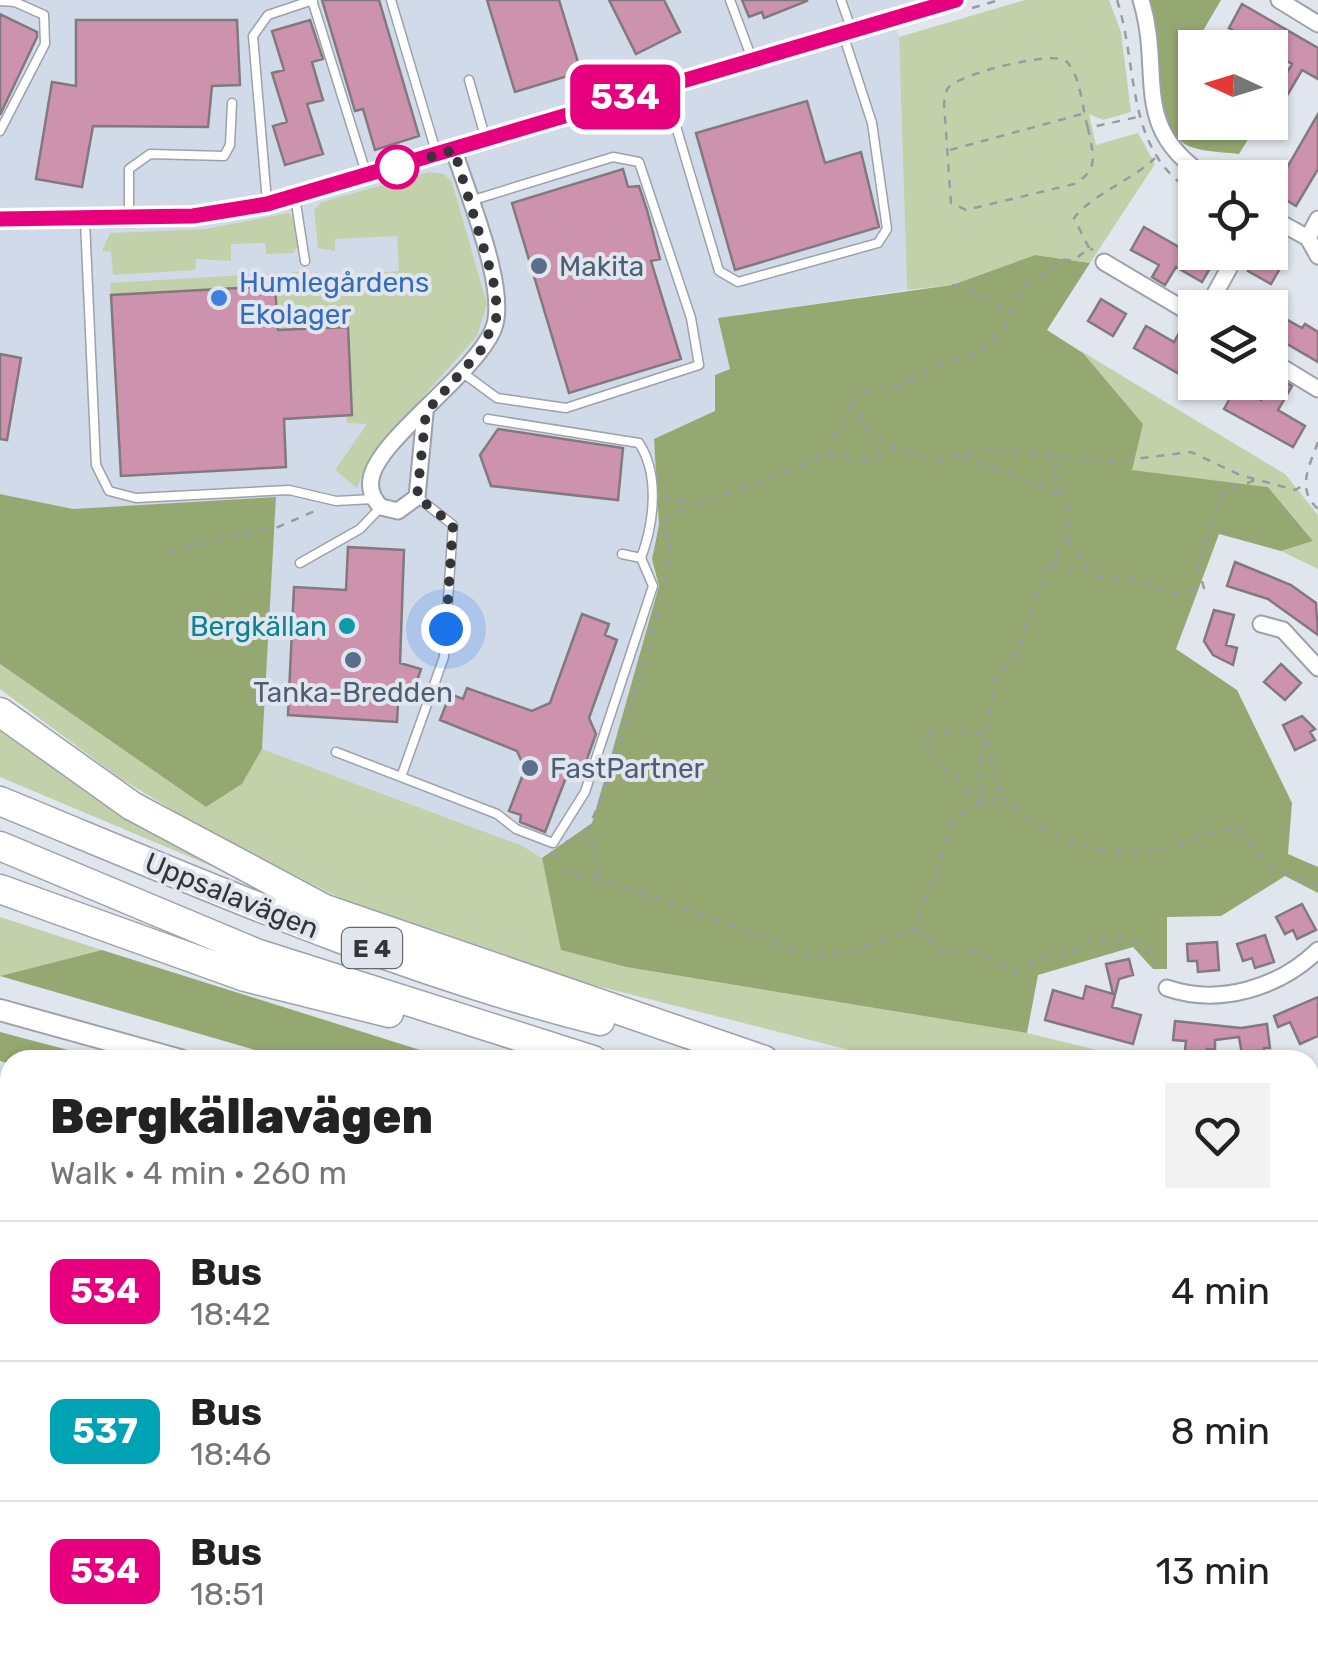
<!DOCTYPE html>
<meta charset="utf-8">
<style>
body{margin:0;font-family:Rubik,sans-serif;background:#f2f2f2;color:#222;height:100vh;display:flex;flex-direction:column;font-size:38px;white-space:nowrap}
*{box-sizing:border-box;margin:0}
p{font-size:32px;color:#767676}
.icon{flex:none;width:55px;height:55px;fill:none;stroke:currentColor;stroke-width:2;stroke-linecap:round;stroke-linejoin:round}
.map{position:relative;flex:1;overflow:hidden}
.sheet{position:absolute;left:0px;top:1050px;width:1320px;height:612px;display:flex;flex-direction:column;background:#fff;border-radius:30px 30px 0 0;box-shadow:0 2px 8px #0004}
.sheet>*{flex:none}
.badge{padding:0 20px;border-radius:15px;font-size:35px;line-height:65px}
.needle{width:65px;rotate:274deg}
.controls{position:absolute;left:1178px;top:30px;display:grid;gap:20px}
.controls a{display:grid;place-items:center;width:110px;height:110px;border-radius:0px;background:#fff;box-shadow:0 2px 8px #0004;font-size:50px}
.you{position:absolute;width:50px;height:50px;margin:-25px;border:8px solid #fff;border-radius:50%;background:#1a73e8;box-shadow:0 0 0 15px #1a73e833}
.map>.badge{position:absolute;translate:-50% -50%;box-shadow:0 0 0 5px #fff}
.round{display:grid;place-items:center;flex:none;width:105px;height:105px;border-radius:0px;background:#f2f2f2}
.headline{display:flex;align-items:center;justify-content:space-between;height:170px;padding:0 50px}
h1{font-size:48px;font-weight:800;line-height:75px}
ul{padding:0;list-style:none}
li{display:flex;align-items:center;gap:30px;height:140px;padding:0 50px;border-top:2px solid #e0e0e0}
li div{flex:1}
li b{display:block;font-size:38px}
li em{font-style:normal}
li .badge{min-width:110px;font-weight:700;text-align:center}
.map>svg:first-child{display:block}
.built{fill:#d1dae9}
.green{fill:#c3d1ab}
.forest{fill:#95a871}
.building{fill:#cc92ae;stroke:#82797d;stroke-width:2.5}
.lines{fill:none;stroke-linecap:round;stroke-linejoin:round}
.lane-casing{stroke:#9da1a9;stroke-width:11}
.street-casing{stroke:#9da1a9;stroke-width:19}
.secondary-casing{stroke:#9da1a9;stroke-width:24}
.highway-casing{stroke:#9da1a9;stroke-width:31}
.path{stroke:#989ca2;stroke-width:2.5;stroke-dasharray:8 8;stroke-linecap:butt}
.lane{stroke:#fff;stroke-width:8}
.street{stroke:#fff;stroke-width:15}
.secondary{stroke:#fff;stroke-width:20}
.highway{stroke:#fff;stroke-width:28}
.line-casing{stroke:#fff;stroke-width:22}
.line{stroke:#e6007e;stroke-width:15}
.walk{stroke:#333538;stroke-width:10;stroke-dasharray:0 18}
.stop-dot{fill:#fff;stroke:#e6007e;stroke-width:5}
.service-dot{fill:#5c6f8a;stroke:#e1e6ee;stroke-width:4}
.shop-dot{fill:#3f7fe0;stroke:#e1e6ee;stroke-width:4}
.culture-dot{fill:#0f9aa8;stroke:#e1e6ee;stroke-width:4}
.labels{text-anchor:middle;stroke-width:8;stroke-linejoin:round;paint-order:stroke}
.shield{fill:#e1e6ee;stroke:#676a6f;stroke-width:2.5}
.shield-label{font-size:25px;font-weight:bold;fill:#333538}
.service-label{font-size:28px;fill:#4e5e75;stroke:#e1e6ee;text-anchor:start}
.shop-label{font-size:28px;fill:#366cbe;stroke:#e1e6ee;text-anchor:start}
.culture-label{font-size:28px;fill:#0d838f;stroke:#e1e6ee;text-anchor:end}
.street-label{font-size:28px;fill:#333538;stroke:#e1e6ee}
</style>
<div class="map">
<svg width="1318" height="1661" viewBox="0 0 1318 1661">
<rect width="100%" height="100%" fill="#e1e6ee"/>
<path class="built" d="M0,0H932L893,14L899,37L907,290L718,318L730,369L715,375V412L654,439L659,525L652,559L659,586L592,823L568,844L542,858L523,846L262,749L276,498L73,509L0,494Z"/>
<path class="green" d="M1025,0H1109L1121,32L1131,112L1103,120L1089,114L1096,145L1138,133L1155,164L1090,263L1035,255L952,285L907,290L899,37Z
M429,172L444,174L452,182L487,304L477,336L370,456L357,488L335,470L367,424L347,423L346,416L352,415L347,327L278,330L275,286L111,295L110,283L275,273L292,279V272H302L303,278L399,271L397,236L335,239V251L318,248L314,210L322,202Z
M288,213L299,221V244L293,253L266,254L265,243L231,244V261L196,259L195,270L113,275L111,252L102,251L110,233L206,229Z
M1081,351L1285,474L1318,515V569L1281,551L1313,541L1268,487L1131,470L1142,423Z
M0,664L206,807L242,784L262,749L523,846L542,858L562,950L626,967L1027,1033L1138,1060H889L554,975L360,908L207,831L118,777L0,689Z
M0,725L129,816L228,873L0,777Z
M0,917L102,950L0,976Z
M327,1652L1105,1653L1100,1661H310Z"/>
<path class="forest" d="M1149,0H1221L1190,53L1195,57V122L1258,123L1239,154C1224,152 1198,152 1185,144C1150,122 1160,37 1149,0Z
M1035,255L1090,263L1047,330L1083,353L1143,424L1132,470L1268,487L1313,541L1281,551L1219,534L1176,649L1237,690L1292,803L1288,854L1318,867V893L1285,876L1221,916L1167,917V969H1153L1133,947L1038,975L1027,1033L626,967L561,950L542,858L592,823L659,586L652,559L659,525L654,439L715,411V375L730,369L718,318L952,285Z
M0,494L73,509L276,497L262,749L242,784L206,807L0,664Z
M102,950L452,1060H290L0,976Z
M0,1032L106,1060H10V1064L0,1061Z
M1318,1461V1661H1100L1105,1652H1310V1464Z
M91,1653V1652L233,1653L216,1661H91Z"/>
<path class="building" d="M322,0H379L419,136L375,150L363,109L355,111Z
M487,0H559L581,72L515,92Z
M609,0H664L680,32L636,54Z
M742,0H807V1L764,18L762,12L749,17Z
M1242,4L1318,48V79L1302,70L1288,94L1278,88L1292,64L1229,28Z
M0,14L37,32V37L0,115Z
M76,20H237L240,85L212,86L208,127L93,126L82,187L36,179L52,82L76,86Z
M310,20L323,59L312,62L323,100L307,104L323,154L285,165L273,126L287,122L272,73L284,70L272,31Z
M807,101L825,163L861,152L879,227L735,270L696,133Z
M1318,114V169L1296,206L1273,192Z
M623,169L628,187L639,186L647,210L660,259L651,261L681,359L569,393L512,203Z
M1144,227L1186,251L1195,234V252L1216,258L1202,282L1176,267L1165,285L1152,277L1159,265L1131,250Z
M1259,252H1276L1286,258L1271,284L1248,271Z
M275,286L278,330L348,327L352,415L284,419L286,467L121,476L111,295Z
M1101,299L1126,314L1113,336L1088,321Z
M1270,310L1302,328L1305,324L1318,332V362L1270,334Z
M1185,323L1195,329V383L1134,348L1146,326L1174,342Z
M0,354L21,358L7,440L0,439Z
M1275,376L1292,386L1278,410L1305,426L1293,447L1224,409L1237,386L1261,400Z
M498,429L623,448L618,500L491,486L480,455Z
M348,547L404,550L400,663L421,669L415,687H399L397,722L288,715L294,587L346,590Z
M1235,562L1291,585L1316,603L1318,635L1268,599L1227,586Z
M1214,610L1234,615L1226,645L1237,648L1233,665L1213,655L1204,641Z
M582,614L609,624L605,635L617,640L589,718L596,734L582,773L565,780L545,832L520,822L521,815L509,811L525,769L517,751L440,720L450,694L463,699L467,688L532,711L550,703Z
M1281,664L1301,683L1285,700L1264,682Z
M1302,716L1315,729L1310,732L1315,740L1295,750L1283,725Z
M1302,904L1316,930L1297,939L1293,930L1285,934L1276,917Z
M1265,935L1274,962L1255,968L1252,958L1243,961L1237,944Z
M1217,942L1219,970L1198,972L1197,961H1188L1187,944Z
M1129,959L1133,975L1119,979L1112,1007L1141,1015L1133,1044L1045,1020L1053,990L1083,999L1086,986L1113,994L1106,964Z
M1318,997V1036L1300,1044L1290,1022L1278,1027L1274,1016Z
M1175,1021L1241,1028L1267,1024L1270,1048H1264L1265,1060H1243L1239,1037L1215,1040V1050L1207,1049L1206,1060L1184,1059L1186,1041L1173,1040Z"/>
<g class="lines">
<g class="lane-casing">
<path id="lane" d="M312,0L367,176
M391,0L437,155
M730,0L752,59
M841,0L852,31
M0,1L15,2L44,15L45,44L0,131
M469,80L486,140
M664,86L719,271L738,282L878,243L887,229L872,123L843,34
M295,197L305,261
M267,202L253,36L268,15L313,0
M129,215V169L150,154L224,156L230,145L232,103
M85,221L96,465L109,491L136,498L289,490L336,501L373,499
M463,373L497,398L566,408L699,365L691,318L639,162L613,157L470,201
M488,419L639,443C660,475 654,523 641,558L622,554
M300,563L360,529L381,507
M336,752L497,814L516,829L553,843L585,792L653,586L641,558
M401,777L444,657L453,525L417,497
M0,1085L10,1090"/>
</g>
<g class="street-casing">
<path id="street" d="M1141,0C1164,74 1128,127 1208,178
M1279,0L1318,24
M1270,217L1308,238L1318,256
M0,219L193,216L267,204L957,0
M1308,238L1318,219
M1104,262L1195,316
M1207,308L1238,252
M1270,360L1318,389
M425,413L417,497L398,511L381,507C373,499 369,490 371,479C377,440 473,376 493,330C510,291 466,191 454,150
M1261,624L1283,630L1318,668
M1167,988C1219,1006 1279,988 1318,950"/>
</g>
<g class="secondary-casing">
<path id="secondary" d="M0,1010L180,1060
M1310,1338H1318
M280,1661L297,1652"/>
</g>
<g class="highway-casing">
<path id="highway" d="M0,712L132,806L325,909L764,1060
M0,801C197,882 393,969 600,1021
M0,846L256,953L593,1060
M0,889L245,977L389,1013
M1310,1163L1318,1164
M1310,1203H1318"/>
</g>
<path class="path" d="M1117,0C1139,67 1124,152 1195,193
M972,8L999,0
M1088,128C1082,109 1081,75 1066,61C1054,50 958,74 948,88C945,93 945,98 944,104L951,203L966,210L1074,184C1100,170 1093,154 1088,128L1142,116
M950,150L1082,114
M1089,248L1074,218C1091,195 1131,181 1155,158
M952,285L987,298L1011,314
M1318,442C1309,467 1296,489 1318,509
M898,448L865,429L853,402L863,392L907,383L942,363L983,350L1002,333L1023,286L1046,274L1062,259L1073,261L1089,248L1093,250
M826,453L853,403
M962,456L1057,492
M663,495L691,503L713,500L825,455L871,460L898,448L936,462L981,448L1109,462L1191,452L1240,475L1295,490L1304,485
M663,522L689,504
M663,531L671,542L664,585
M1068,538L1088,568
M167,551L278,527L317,510
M1053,561L1075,572L1088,570L1108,581L1128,577L1168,594L1204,588L1197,565L1221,494L1255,480
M959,730L986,735L980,767L983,803L931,755L925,734Z
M1001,796C1051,843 1106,862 1174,846C1203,838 1205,828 1241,829L1268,867L1318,885
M566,841L575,844L585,835
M555,853L564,870L654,897L813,957L857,950L914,929C922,906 934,883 940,861C954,814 955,814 1001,796L986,735L995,676L1020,650L1026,621L1066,536L1069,512L1051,469L1063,460
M599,878L595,850L586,834L614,768L658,612
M915,929L946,954L973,951L1016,972L1046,956L1068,955L1088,941L1128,936L1147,950L1159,974
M1310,1453L1318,1451
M536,1652L541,1661
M423,1661L429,1652
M673,1661L695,1652
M793,1661L804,1652
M1005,1661L1014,1652"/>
<use href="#lane" class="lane"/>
<use href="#street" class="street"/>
<use href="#secondary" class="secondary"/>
<use href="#highway" class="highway"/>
</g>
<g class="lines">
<g class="line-casing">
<path id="line" d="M0,219L193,216L267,204L956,0"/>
</g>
<use href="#line" class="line"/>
<path class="walk" d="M397,167L454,150L493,279L498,314L481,350L426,412L417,497L453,525L446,629"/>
</g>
<circle class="stop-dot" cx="397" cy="167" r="20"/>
<g class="service-dot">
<circle cx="539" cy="266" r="10"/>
<circle cx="353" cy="660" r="10"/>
<circle cx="530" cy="768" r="10"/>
</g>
<circle class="shop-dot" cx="219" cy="298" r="10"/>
<circle class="culture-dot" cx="347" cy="626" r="10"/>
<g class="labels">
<rect class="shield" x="342" y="928" width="60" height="40" rx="8"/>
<g class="shield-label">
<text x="372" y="957">E 4</text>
</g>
<g class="service-label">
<text x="559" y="276">Makita</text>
<text x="353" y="702" text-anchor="middle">Tanka-Bredden</text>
<text x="550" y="778">FastPartner</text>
</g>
<g class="shop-label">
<text x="239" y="292">Humlegårdens<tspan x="239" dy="32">Ekolager</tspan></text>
</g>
<g class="culture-label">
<text x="327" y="636">Bergkällan</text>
</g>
<g class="street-label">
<text transform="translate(232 895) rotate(22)" y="10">Uppsalavägen</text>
</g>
</g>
</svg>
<div class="controls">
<a><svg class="needle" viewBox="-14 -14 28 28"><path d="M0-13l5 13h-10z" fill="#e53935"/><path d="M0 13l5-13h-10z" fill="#767676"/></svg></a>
<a><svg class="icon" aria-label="locate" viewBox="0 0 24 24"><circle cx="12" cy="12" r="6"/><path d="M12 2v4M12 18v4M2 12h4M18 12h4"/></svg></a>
<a><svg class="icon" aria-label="layers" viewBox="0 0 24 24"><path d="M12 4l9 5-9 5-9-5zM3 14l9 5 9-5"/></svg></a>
</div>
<div class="you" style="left:446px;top:629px"></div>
<b class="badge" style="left:625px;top:97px;background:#e6007e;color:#fff">534</b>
<section class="sheet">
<div class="headline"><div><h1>Bergkällavägen</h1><p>Walk · 4 min · 260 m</p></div><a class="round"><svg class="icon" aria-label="heart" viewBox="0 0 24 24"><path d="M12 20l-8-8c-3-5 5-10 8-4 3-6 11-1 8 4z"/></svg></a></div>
<ul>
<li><span class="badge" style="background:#e6007e;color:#fff">534</span><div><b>Bus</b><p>18:42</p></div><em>4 min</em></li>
<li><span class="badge" style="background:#00a3b4;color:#fff">537</span><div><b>Bus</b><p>18:46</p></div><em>8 min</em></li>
<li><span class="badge" style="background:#e6007e;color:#fff">534</span><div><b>Bus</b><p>18:51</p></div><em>13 min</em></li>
</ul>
</section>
</div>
